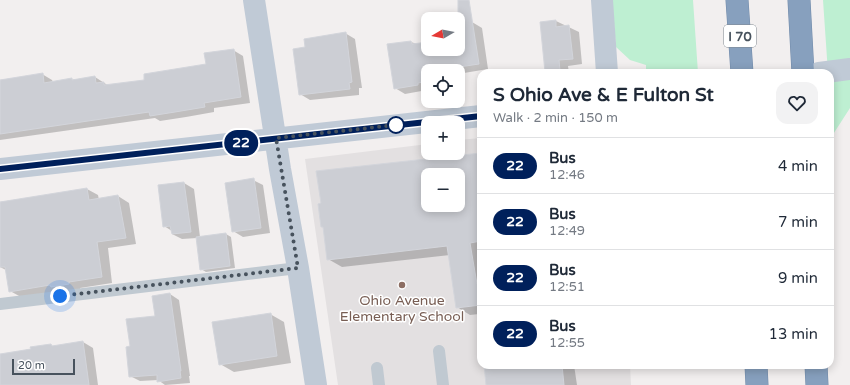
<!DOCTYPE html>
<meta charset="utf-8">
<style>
body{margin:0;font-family:"Varela Round",sans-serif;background:#f2f2f3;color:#1f2937;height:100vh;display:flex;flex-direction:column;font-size:15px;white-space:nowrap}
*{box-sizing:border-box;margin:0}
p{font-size:13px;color:#747a83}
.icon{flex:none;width:22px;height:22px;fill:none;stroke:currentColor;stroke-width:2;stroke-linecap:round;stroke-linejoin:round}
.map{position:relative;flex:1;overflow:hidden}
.details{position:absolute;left:477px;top:69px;width:357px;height:300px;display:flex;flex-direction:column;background:#fff;border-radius:12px;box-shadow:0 2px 10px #0003}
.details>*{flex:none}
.badge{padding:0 8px;border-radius:13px;font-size:14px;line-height:26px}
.needle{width:26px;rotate:260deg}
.controls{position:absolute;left:421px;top:12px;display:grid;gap:8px}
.controls a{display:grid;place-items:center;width:44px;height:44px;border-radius:8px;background:#fff;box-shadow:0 2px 10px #0003;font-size:20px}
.scale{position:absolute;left:12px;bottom:10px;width:63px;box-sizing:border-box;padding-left:4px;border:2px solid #47525d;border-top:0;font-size:11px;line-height:14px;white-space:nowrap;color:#47525d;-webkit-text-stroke:3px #fff;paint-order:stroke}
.you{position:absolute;width:20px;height:20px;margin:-10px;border:3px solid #fff;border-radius:50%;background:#1a73e8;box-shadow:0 0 0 6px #1a73e833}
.map>.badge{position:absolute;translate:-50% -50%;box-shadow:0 0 0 2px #fff}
.round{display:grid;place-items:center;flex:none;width:42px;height:42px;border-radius:12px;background:#f2f2f3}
.headline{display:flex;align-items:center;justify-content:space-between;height:68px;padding:0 16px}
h1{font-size:19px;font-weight:700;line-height:30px}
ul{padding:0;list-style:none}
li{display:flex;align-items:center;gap:12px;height:56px;padding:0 16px;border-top:1px solid #e0e1e3}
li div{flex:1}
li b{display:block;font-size:15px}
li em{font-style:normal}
li .badge{min-width:44px;font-weight:700;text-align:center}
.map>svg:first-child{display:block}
.education{fill:#e3e0e1;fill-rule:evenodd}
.green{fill:#beefd2}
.shadow{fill:#0003;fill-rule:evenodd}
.building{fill:#ccced4;stroke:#d3d5db;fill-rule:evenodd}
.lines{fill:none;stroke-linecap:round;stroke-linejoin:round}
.highway-casing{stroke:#728baa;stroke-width:23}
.lane{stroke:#c0c9d1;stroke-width:12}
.secondary{stroke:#c0cad6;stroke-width:22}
.highway{stroke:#87a0be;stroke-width:22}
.line-casing{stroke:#fff;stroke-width:9}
.line{stroke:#00205b;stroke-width:6}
.walk{stroke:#47525d;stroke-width:4;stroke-dasharray:0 7.2}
.stop-dot{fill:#fff;stroke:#00205b;stroke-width:2}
.education-dot{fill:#8d6e63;stroke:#fff;stroke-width:1.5}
.labels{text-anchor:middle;stroke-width:3;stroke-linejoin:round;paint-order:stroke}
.shield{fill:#fff;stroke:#7e868e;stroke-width:1}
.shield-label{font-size:13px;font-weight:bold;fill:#47525d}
.education-label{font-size:14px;fill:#785e54;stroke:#fff}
</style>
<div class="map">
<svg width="850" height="385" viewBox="0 0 850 385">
<rect width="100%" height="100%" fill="#f2efef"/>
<path class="education" d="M481,138V365H630L631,385H338L305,159L428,144V153H458V140ZM428,175H458V205H428Z"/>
<path class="green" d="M612,0H693L698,73H646V65L630,60L616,47Z
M823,0H850V108L832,136L830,73H828Z"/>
<path class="shadow" d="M556,21L579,32L582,64L568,66L569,73H549L546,71Z
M472,22L482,28L488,69L458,74V71H428L427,90L405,94L395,88L389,45L411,42L417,44L428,43V49H458V24Z
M345,33L355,39L362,88H359V95L310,100L300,94L306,48Z
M233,50L243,56L250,103L214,108V112L186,117L160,121L155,118L0,140V80L42,74L52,80L53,82L95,77L109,86L146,81L207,65Z
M481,154V332L479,314L470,315L457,307L450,255L342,267L328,259L325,228L322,227L319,204ZM428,175H458V205H428Z
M253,180L263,185L270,233L243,237L233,231Z
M184,183L194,189L200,237L226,234L231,237L235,268L206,272L201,269L197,238L182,239L172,234V231L164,226Z
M87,189L98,195L99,200L118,196L129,203L136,244L108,248L112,283L80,288V290L21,297L10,291L6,270L0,267V202Z
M170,294L179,300L190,376H189L190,383L165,385L158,380L140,381L130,376L131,347L156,317Z
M270,314L284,322L291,363L234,372L220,364Z
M83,342L93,348L98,385H0V355L51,345L54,347Z
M485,365H574L577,385H487Z"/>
<path class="building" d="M458,0H469L479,64L446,69V71H428V81L418,83V85L394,89L387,44L411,41L412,44L428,42V49H458Z
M556,20V27L569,25L573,59L559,60L560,71L545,72L540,22Z
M346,32L352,82L349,83L350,89L299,95L293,49L305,47L304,39Z
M234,49L241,97L204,103L205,107L175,112L150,116L149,112L0,134V80L43,73L44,83L72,78V80L95,76L96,83L104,82V85L144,80V74L206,64L204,53Z
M481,153V241L470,243L477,284L481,283V305L456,308L447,246L327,260L323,227H321L318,204L321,203L316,171ZM428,175H458V205H428Z
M254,178L261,228L232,232L225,183Z
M184,182L191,232L172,234L170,226L163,227L158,185Z
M87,188L89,200L118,195L126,238L97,242L102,277L69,282V284L51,287L50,285L9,292L5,267H0V202Z
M226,233L230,266L200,270L196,237Z
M170,293L181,371H180L181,378L157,382V375L129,377L126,347L130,346L126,319L155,316L152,296Z
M271,313L277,356L219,365L212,322Z
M83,341L89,385H0V354L31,349L30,347L51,344L52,346Z
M484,365H562L564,385H486Z"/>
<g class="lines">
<g class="highway-casing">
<path id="highway" d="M737,0L742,73
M799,0L803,73
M756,365L757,385
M816,365L817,385"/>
</g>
<path class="lane" d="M0,304L298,268
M439,351L443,385
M377,368L379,385"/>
<path class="secondary" d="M254,0L280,169L298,268L316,385
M602,0L607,73
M819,73L850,69
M0,169L481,116"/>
<use href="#highway" class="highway"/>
</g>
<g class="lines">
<g class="line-casing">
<path id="line" d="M0,169L481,116"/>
</g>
<use href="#line" class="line"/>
<path class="walk" d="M60,296L298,268L276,138L396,125"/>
</g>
<circle class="stop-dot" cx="396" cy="125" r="8"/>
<circle class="education-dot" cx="402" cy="285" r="4"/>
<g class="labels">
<rect class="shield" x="724" y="25" width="32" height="22" rx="3"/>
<g class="shield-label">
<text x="740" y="41">I 70</text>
</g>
<g class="education-label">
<text x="402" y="305">Ohio Avenue<tspan x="402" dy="16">Elementary School</tspan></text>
</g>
</g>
</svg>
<div class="controls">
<a><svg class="needle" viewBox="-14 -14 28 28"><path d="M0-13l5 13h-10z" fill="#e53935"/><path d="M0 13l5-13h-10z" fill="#747a83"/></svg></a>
<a><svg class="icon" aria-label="locate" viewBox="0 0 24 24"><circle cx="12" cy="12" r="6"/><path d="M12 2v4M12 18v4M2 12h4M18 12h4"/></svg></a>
<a>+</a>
<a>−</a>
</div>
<div class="scale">20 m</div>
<div class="you" style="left:60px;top:296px"></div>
<b class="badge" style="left:241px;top:143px;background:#00205b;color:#fff">22</b>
<section class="details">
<div class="headline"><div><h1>S Ohio Ave &amp; E Fulton St</h1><p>Walk · 2 min · 150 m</p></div><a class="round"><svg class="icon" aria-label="heart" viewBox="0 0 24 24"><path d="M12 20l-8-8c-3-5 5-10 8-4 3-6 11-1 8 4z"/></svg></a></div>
<ul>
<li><span class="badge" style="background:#00205b;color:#fff">22</span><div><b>Bus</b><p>12:46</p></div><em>4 min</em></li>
<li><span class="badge" style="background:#00205b;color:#fff">22</span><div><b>Bus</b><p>12:49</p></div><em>7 min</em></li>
<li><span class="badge" style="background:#00205b;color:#fff">22</span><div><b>Bus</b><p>12:51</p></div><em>9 min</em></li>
<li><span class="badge" style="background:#00205b;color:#fff">22</span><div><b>Bus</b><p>12:55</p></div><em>13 min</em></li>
</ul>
</section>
</div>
